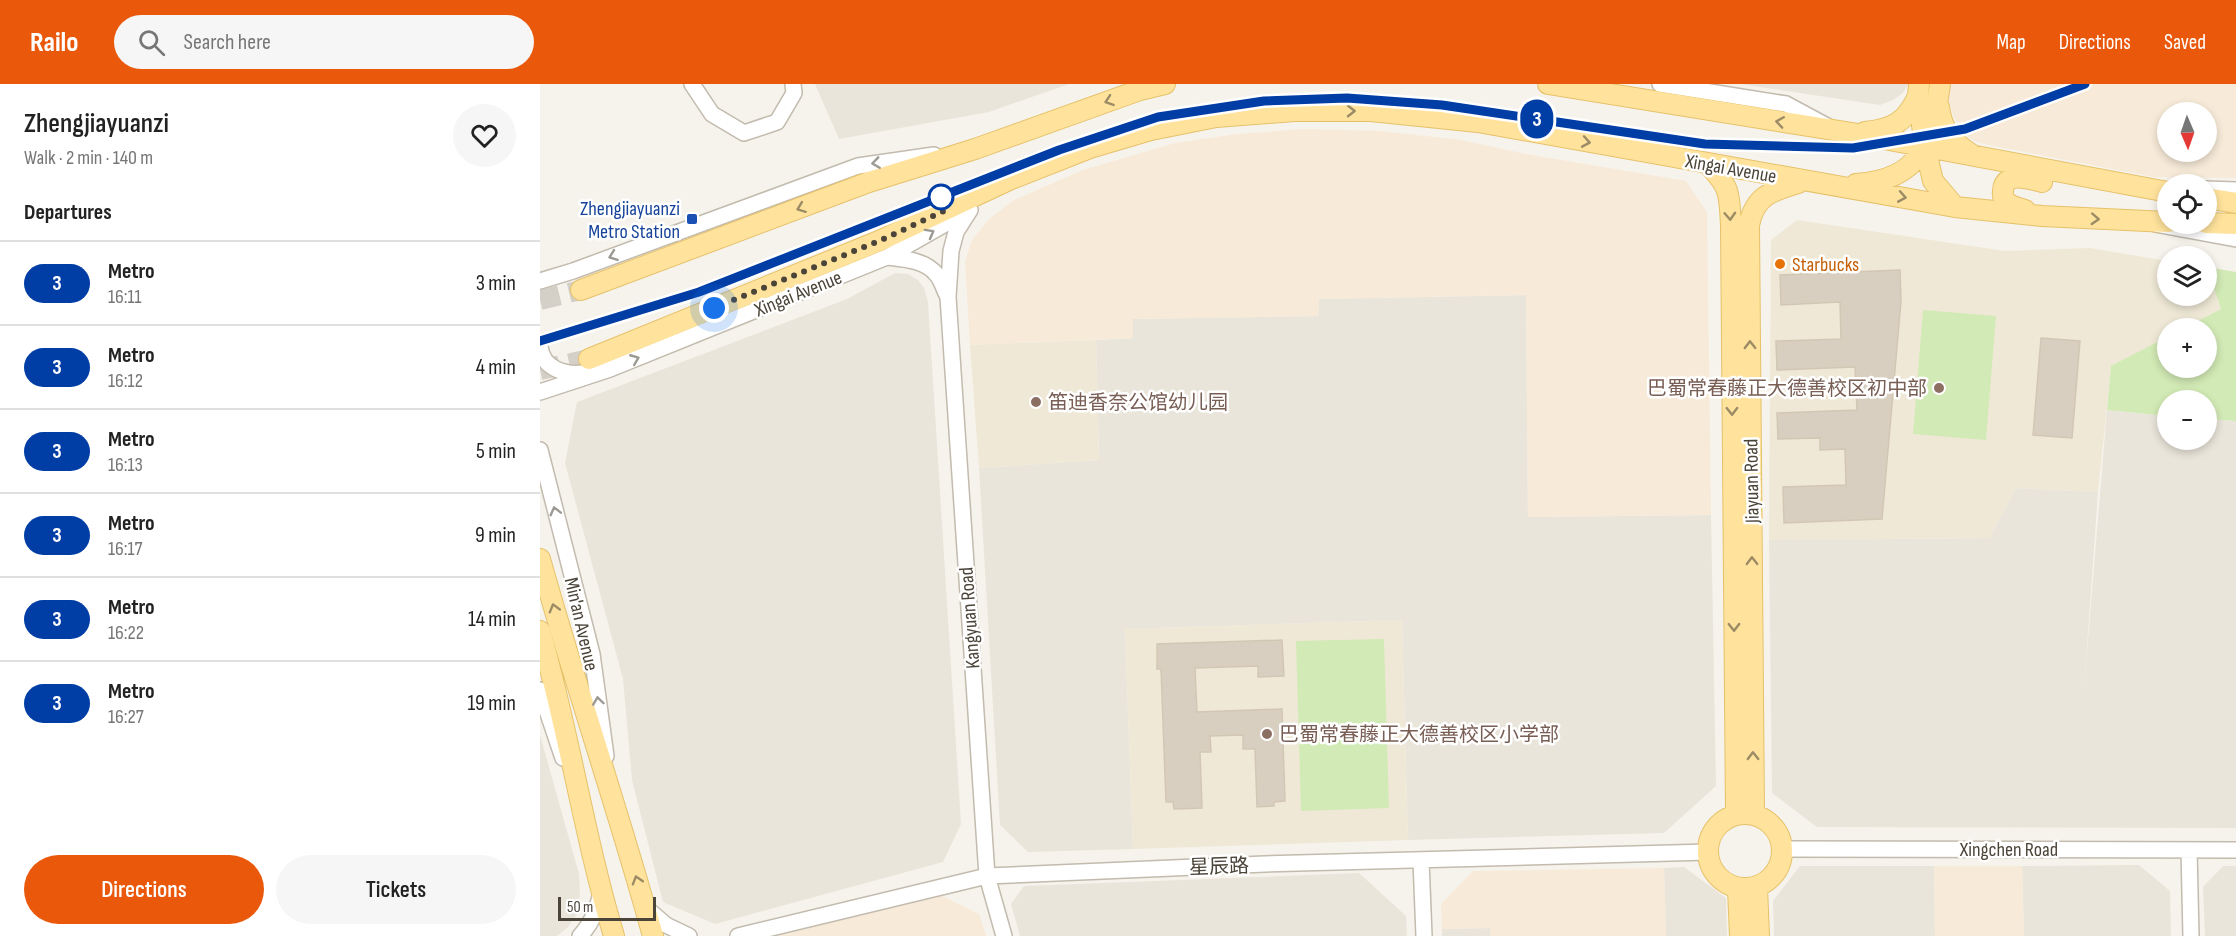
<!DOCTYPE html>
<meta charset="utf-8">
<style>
body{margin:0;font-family:"Sofia Sans Condensed","Noto Sans SC",sans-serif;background:#f6f6f6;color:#222;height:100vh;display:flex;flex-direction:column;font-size:22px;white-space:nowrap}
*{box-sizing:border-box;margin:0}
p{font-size:20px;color:#767676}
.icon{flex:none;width:33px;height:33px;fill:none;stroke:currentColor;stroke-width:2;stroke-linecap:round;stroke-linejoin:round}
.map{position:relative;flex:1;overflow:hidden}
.sheet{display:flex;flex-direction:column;background:#fff;width:540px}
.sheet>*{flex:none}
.badge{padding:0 12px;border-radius:20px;font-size:21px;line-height:39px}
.needle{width:39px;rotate:178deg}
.buttons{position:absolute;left:1617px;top:18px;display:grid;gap:12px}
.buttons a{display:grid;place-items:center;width:60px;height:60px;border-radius:50%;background:#fff;box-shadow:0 3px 9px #0003;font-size:30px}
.scale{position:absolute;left:18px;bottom:15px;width:98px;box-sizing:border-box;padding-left:6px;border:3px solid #4b4439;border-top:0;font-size:16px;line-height:21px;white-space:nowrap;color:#4b4439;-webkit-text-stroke:4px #fff;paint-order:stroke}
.you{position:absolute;width:30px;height:30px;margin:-15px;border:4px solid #fff;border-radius:50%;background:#1a73e8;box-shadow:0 0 0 9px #1a73e833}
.map>.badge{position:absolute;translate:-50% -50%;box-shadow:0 0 0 3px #fff}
h2{padding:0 24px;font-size:22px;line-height:54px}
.round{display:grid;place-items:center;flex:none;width:63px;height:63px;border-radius:32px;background:#f6f6f6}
.headline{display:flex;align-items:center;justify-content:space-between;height:102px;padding:0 24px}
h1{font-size:28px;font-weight:600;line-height:45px}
.cta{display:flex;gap:12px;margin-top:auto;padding:12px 24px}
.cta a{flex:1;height:69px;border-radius:36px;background:#ea580c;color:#fff;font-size:24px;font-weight:600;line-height:69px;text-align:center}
.cta a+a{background:#f6f6f6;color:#222}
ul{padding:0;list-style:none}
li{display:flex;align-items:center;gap:18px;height:84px;padding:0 24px;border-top:2px solid #e0e0e0}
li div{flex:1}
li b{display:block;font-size:22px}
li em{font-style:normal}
li .badge{min-width:66px;font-weight:700;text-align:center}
header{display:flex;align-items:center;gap:36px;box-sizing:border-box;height:84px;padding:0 30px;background:#ea580c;color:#fff}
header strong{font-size:28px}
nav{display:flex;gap:33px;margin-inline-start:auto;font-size:21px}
.search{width:420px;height:54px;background:#f6f6f6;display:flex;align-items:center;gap:15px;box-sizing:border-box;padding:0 21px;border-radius:33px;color:#767676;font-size:22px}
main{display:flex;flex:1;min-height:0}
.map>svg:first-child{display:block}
.residential{fill:#eae5da}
.commercial{fill:#f7ead8;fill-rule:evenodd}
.education{fill:#efe8d6}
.green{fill:#d2eab5}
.building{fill:#d8cfc1;stroke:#d3c7b4;stroke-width:1.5}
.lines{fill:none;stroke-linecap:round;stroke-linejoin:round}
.major-tunnel{stroke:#d4d0c8;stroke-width:20;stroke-dasharray:20 10;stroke-linecap:butt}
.minor-casing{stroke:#c2bbae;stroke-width:18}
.major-casing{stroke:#e6c16a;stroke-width:22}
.minor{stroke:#fff;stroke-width:15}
.major{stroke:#ffe39c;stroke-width:20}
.oneway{stroke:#9c8c66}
.oneway2{stroke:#9c9892}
.line-casing{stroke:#fff;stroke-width:14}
.line{stroke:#003da5;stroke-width:9}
.walk{stroke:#4b4439;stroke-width:6;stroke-dasharray:0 10.8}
.stop-dot{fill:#fff;stroke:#003da5;stroke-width:3}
.transit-dot{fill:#1a4fb4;stroke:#fff;stroke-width:2}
.food-dot{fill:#e8710a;stroke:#fff;stroke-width:2}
.education-dot{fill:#8d6e63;stroke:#fff;stroke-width:2}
.labels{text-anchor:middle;stroke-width:5;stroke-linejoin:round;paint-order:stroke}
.street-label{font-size:20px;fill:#4b4439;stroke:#fff}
.transit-label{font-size:20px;fill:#164399;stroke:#fff;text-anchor:end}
.food-label{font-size:20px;fill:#c56008;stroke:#fff;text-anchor:start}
.education-label{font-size:20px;fill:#785e54;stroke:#fff;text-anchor:start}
</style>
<header>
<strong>Railo</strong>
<div class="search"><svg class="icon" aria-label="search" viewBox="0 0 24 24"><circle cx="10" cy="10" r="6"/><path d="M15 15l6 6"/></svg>Search here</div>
<nav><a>Map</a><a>Directions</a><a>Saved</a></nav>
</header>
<main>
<section class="sheet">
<div class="headline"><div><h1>Zhengjiayuanzi</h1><p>Walk · 2 min · 140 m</p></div><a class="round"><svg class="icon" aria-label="heart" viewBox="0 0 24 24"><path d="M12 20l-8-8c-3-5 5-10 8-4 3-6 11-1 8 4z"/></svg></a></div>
<h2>Departures</h2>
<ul>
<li><span class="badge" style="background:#003da5;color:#fff">3</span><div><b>Metro</b><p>16:11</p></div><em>3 min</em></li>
<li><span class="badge" style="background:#003da5;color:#fff">3</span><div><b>Metro</b><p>16:12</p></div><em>4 min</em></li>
<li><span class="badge" style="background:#003da5;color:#fff">3</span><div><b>Metro</b><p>16:13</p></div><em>5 min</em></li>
<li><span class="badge" style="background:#003da5;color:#fff">3</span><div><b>Metro</b><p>16:17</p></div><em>9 min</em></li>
<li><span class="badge" style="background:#003da5;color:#fff">3</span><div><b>Metro</b><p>16:22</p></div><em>14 min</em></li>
<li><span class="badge" style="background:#003da5;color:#fff">3</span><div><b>Metro</b><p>16:27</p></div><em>19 min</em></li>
</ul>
<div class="cta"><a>Directions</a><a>Tickets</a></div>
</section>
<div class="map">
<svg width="1696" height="852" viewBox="0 0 1696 852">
<rect width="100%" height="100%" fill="#f6f3ec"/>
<path class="residential" d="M275,0H529L449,28L299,55Z
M1200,0H1368L1363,9L1353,16L1340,21Z
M355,189L368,190L378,196L384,204L388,218L421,740L403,778L175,840L123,818L92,696L83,595L25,379L37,318L307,215Z
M986,211L988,433L1171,431L1176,702L1124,749L868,756L862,536L585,545L593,765L488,768L460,741L439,384L559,376L556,256L593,254L592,235L778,232L779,215Z
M1567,326L1627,332L1628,356H1666L1667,335L1696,337V744L1277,743L1232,709L1229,456L1449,454L1476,404L1558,408L1544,604Z
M0,651L39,790L40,810L37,830L27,844L17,852H0Z
M1599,781L1630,807L1631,852H1484L1482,782Z
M1260,782H1394L1395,852H1234L1233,817Z
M1683,782H1696V852H1665L1663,803Z
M1144,783L1186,814L1187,852H1126L1124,784Z
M819,789L866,832L867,852H480L471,820L484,802Z
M950,844V852H902V845Z"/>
<path class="commercial" d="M1410,0H1696V94L1614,93L1448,61L1431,56L1419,43L1412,29L1408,12ZM1628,28H1666V68H1628Z
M764,45L840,47L921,56L986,70L1146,97L1167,128L1171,431L988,433L986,211L779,215L778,232L593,235V254L430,261L425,178L432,156L449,135L474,116L543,86L635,59L697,50Z
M1394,782H1482L1484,852H1395Z
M1124,784L1126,852H950V844L902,845L901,820L933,787Z
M402,812L439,830L446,852H234Z"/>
<path class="education" d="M1257,136L1465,167L1550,164L1627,177L1628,212H1666L1667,183L1681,225L1644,244H1628L1627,253L1571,283L1558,408L1476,404L1449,454L1229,456L1231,156Z
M556,256L559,376L439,384L430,261Z
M862,536L868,756L593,765L585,545Z"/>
<path class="green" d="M1667,183L1696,188V337L1667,335L1666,316H1628L1627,332L1567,326L1571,282L1627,253L1628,284H1666V244H1644L1681,225Z
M1383,226L1456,232L1446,356L1373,350Z
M844,555L849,724L761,727L756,557Z"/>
<path class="building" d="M1360,186L1361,217L1342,435L1244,439L1243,403L1306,401L1305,365L1280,366V354L1238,355L1237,329L1317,326L1315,283L1237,286L1236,257L1301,255L1300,218L1241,221L1240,191Z
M1501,254L1540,257L1532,354L1493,351Z
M742,556L744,592L718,593V582L655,584L657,628L742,625L745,717L734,718V722L717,723L715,665H703V651L670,652L671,668H660L662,724L634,725L633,718H626L621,585H617V560Z"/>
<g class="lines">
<path class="major-tunnel" d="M0,216L41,206
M0,286L49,275"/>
<g class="minor-casing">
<path id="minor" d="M152,0L172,30L204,49L237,38L254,9L253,0
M1120,0L1246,20L1287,42
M1666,105L1696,106
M430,126L416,148L411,167L408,213L447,792L464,852
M1615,140L1696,155
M347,173C364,175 386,176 397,191C402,197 404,206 408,213
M0,197L33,187L318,82L394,71
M0,263C3,285 25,291 43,289
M0,308L70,285L347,173L428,127
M0,366L52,570L66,672
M0,606L23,674
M1243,765L1696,766
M1649,766L1651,852
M881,776L884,852
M105,823L126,841L149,852
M40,852C52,839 57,826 61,809
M198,852L447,792L725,780L1168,768"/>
</g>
<g class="major-casing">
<path id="major" d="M1008,0L1312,49L1628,108
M1379,0L1378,12L1385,63L1393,97L1415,123
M1399,23C1402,46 1412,58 1431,70
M1325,48C1353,45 1366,38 1378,12
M1169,81C1191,105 1189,109 1191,141L1196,730
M1316,100C1382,96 1392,57 1400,0
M1666,114L1696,119
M1485,126C1475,123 1461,120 1463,107C1463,102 1465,98 1470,95C1479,91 1493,96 1502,98
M1666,139L1696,140
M41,206L329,98L435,65L600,6L625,0
M49,275L339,157L469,96L550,64L611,46L676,33L754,27H831L938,38L1415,123L1502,132L1628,138
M0,475C35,601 78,725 113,852
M0,547C29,648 44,752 74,852
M1168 767a37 37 0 1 1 74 0a37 37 0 1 1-74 0Z
M1214,730L1209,141C1215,111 1232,107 1258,99
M1217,803L1219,852
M1198,805L1200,852"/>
</g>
<use href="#minor" class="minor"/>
<use href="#major" class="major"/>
</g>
<defs><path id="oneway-chevron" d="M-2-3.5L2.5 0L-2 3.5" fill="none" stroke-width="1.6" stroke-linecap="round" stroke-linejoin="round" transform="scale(1.5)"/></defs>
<g class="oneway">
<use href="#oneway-chevron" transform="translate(569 17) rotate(161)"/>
<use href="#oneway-chevron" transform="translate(811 27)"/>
<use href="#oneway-chevron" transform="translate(1240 38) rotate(-171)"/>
<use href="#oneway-chevron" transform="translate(1046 58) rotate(10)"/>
<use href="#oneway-chevron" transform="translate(1362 113) rotate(10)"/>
<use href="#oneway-chevron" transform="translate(261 124) rotate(159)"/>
<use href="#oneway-chevron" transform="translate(1190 132) rotate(87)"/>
<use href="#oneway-chevron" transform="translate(1555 135) rotate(3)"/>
<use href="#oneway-chevron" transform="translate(1210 261) rotate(-91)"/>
<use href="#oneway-chevron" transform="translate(1192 327) rotate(89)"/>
<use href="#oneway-chevron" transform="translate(1212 477) rotate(-91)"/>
<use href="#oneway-chevron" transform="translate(14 524) rotate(-106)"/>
<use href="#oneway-chevron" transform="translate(1194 543) rotate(89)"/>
<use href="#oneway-chevron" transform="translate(1213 672) rotate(-91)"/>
<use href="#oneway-chevron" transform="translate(97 796) rotate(-107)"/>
</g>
<g class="oneway2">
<use href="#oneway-chevron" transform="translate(336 79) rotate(172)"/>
<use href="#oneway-chevron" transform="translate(390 149) rotate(-29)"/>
<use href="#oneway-chevron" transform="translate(73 172) rotate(160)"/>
<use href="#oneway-chevron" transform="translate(95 275) rotate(-22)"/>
<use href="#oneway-chevron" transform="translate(15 427) rotate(-104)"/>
<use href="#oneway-chevron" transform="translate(58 617) rotate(-98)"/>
</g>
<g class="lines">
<g class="line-casing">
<path id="line" d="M0,257L159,208L519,66L618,33L724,17L807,14L902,21L1165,60L1313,64L1425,45L1545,0"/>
</g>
<use href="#line" class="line"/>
<path class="walk" d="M174,224L339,157L404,127L401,113"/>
</g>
<circle class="stop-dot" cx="401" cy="113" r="12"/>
<rect class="transit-dot" x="146" y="129" width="12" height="12" rx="3"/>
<circle class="food-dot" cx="1240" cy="180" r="6"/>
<g class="education-dot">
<circle cx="1399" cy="304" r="6"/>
<circle cx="496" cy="318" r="6"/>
<circle cx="727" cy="650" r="6"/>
</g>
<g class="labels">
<g class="street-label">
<text transform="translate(1191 84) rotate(10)" y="7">Xingai Avenue</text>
<text transform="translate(258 209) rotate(-22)" y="7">Xingai Avenue</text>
<text transform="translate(1211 397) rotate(-91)" y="7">Jiayuan Road</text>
<text transform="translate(429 534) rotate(-94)" y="7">Kangyuan Road</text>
<text transform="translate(42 540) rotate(77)" y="7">Min'an Avenue</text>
<text x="1469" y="772">Xingchen Road</text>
<text transform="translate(679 782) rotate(-2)" y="7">星辰路</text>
</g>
<g class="transit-label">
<text x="140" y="131">Zhengjiayuanzi<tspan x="140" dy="23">Metro Station</tspan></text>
</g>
<g class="food-label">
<text x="1252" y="187">Starbucks</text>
</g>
<g class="education-label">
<text x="1387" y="311" text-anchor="end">巴蜀常春藤正大德善校区初中部</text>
<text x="508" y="325">笛迪香奈公馆幼儿园</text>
<text x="739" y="657">巴蜀常春藤正大德善校区小学部</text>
</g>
</g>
</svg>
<div class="buttons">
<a><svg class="needle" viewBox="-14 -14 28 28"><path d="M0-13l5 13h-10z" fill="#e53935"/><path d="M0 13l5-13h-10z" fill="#767676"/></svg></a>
<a><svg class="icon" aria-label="locate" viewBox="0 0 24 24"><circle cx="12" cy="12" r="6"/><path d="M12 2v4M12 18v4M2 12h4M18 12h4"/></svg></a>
<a><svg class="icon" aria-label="layers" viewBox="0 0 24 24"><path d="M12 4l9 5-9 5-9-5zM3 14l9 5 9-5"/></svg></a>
<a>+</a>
<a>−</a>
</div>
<div class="scale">50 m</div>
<div class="you" style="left:174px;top:224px"></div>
<b class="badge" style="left:997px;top:35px;background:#003da5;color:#fff">3</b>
</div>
</main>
